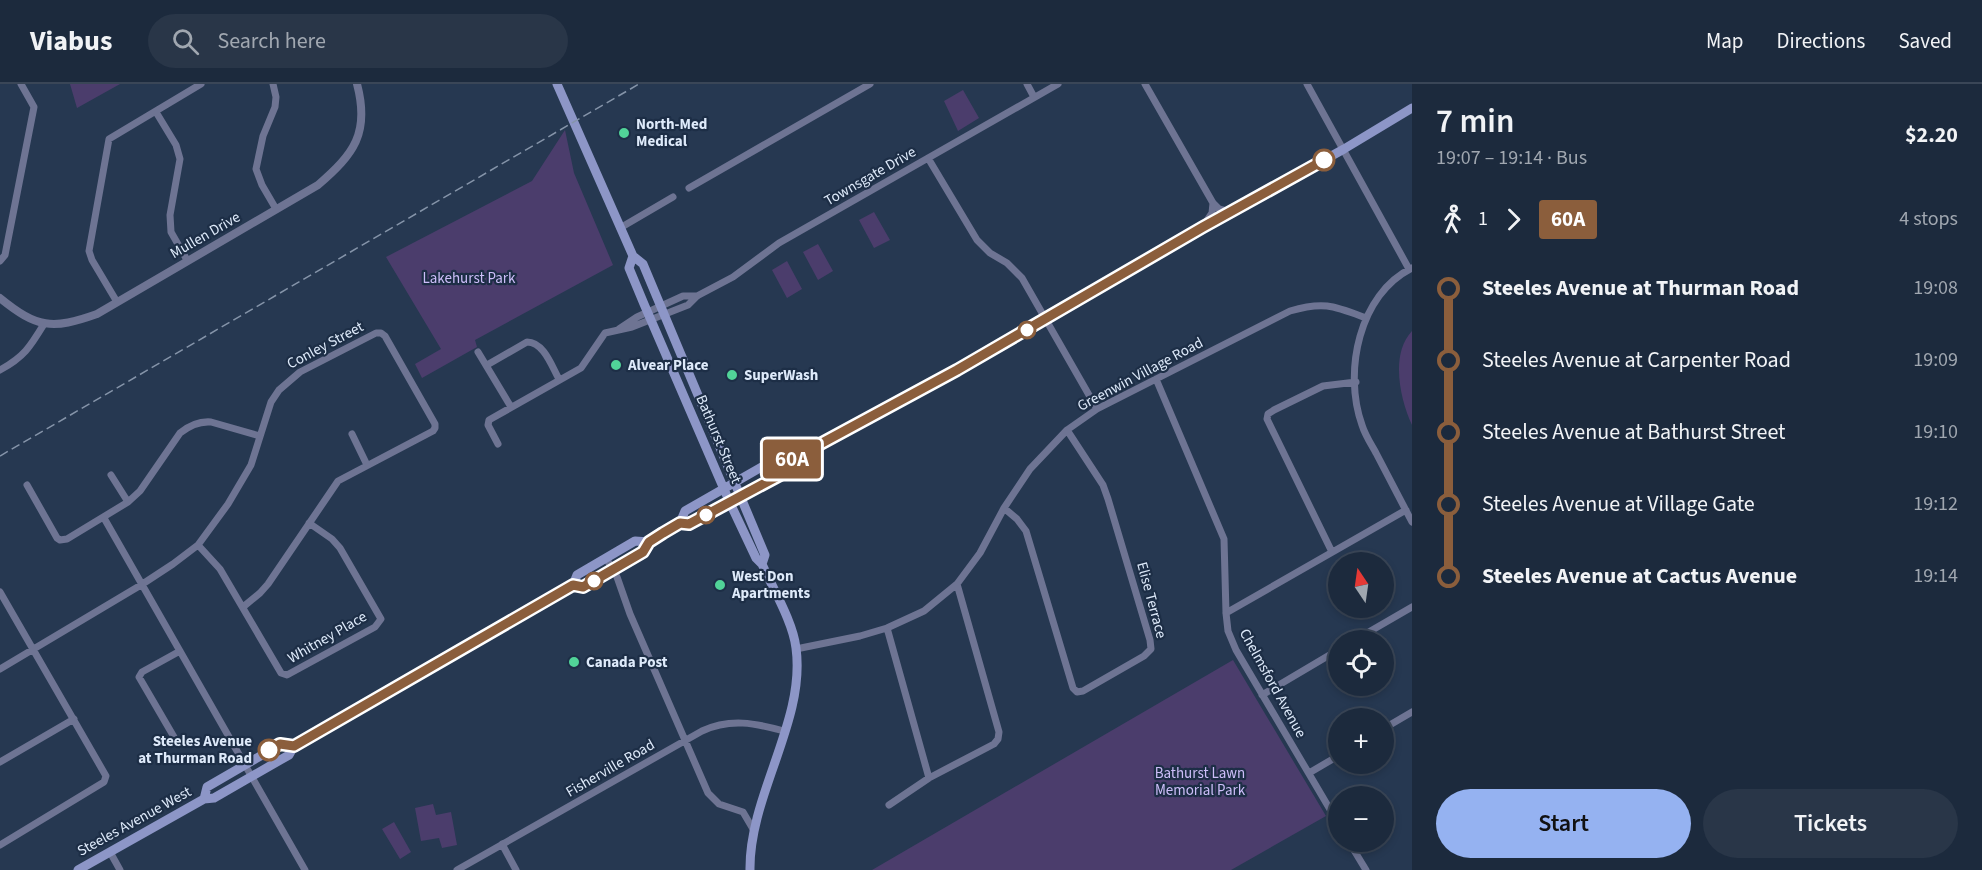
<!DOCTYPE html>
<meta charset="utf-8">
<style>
body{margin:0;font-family:"Source Sans 3",sans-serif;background:#293648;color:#f1f3f6;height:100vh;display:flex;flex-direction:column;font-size:22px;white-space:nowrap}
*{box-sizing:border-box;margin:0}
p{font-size:20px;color:#a0a7b0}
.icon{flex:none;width:33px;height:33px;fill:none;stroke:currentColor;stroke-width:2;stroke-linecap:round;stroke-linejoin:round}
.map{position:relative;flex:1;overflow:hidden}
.drawer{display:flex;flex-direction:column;background:#1c2a3d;width:570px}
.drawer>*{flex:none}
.badge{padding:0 12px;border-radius:4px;font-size:21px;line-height:39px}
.needle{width:39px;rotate:347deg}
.fabs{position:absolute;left:1328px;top:468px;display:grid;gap:12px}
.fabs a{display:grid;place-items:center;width:66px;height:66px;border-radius:50%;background:#1c2a3d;box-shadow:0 3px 9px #0003,0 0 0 2px #3a4657;font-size:30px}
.map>.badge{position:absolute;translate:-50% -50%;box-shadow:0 0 0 3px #fff}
.legs{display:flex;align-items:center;gap:9px;height:66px;padding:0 24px;font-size:20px}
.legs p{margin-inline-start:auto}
.overview{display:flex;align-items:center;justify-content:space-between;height:102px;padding:0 24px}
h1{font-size:33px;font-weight:600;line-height:45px}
.cta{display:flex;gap:12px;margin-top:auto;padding:12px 24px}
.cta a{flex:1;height:69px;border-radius:36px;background:#95b2f1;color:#111;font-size:24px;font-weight:600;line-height:69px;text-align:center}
.cta a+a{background:#293648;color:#f1f3f6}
ul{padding:0 24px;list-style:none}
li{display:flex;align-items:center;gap:21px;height:72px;font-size:22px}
li i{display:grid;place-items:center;width:9px;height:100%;margin:0 8px;background:currentColor}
li i::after{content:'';width:15px;height:15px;margin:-8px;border:4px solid;border-radius:50%;background:#1c2a3d}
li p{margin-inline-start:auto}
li:first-child i{background:linear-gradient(#0000 50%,currentColor 0)}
li:last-child i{background:linear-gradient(currentColor 50%,#0000 0)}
header{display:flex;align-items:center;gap:36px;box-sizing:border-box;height:84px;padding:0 30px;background:#1c2a3d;border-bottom:2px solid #3a4657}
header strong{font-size:28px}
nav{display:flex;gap:33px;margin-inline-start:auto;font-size:21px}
.search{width:420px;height:54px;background:#293648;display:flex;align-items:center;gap:15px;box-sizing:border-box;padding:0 21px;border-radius:33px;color:#a0a7b0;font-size:22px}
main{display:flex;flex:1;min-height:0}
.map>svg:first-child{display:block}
.green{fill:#4b3d6c}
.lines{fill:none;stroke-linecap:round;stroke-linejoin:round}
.minor{stroke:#6e7493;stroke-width:7}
.tertiary{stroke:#6e7493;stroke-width:8}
.secondary{stroke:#8d96c7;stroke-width:9}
.rail{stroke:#8594a9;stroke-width:1.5;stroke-dasharray:9 4.5;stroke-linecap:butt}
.line-1-casing{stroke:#fff;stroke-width:14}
.line-1{stroke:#8b5e3c;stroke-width:9}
.poi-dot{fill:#51d398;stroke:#1d2e46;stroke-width:2}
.stop-1-dot{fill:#fff;stroke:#8b5e3c;stroke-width:3}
.labels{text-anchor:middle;stroke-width:4.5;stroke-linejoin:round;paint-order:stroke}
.poi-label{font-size:15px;font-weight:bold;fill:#deeafa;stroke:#1d2e46;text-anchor:start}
.street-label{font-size:15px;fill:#deeafa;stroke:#1d2e46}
.park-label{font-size:15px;fill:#cdbef9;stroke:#1d2e46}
.stop-label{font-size:15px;font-weight:bold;fill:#deeafa;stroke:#1d2e46;text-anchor:end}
</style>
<header>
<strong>Viabus</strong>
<div class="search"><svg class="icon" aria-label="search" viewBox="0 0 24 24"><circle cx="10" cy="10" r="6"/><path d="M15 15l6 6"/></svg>Search here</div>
<nav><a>Map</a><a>Directions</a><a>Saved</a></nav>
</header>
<main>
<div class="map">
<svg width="1412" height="786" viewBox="0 0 1412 786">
<rect width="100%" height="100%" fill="#263851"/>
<path class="green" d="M70,0H120L77,24Z
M963,6L979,34L958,47L944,17Z
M565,46L574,89L613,181L475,256L477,263L422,294L415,280L441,265L386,173L532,97Z
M874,128L890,156L874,164L859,136Z
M818,160L833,187L818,196L803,168Z
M787,177L802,205L787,214L772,186Z
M1412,247V341C1400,315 1390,270 1412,247Z
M1233,576L1326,732L1231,786H872Z
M433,720L436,731L451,728L457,761L442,764L439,754L421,757L415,724Z
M394,738L411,768L400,775L382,745Z"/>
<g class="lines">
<path class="minor" d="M273,0L276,13L275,23L263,52L256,85L262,101L276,125
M1027,0L1034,13
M1145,0L1213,119L1219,125L1230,128
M1307,0L1409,185
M156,28L176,61L180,75L170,131L171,148L187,176
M928,74L977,156L990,169L1007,179L1022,194L1097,325
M689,104L870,0
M1204,141L1212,129L1213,119
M620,144L673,113
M0,177L5,171L34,23L21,0
M1412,184C1359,210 1343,288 1362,341C1365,351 1371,360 1376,369C1388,392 1400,415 1412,438
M117,218L92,176L89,167L109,55L201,0
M619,245L637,233L683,212H697
M478,268L511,323
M487,281L527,258C544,258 552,283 559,295
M0,286C24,273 30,263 44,240
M1156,295L1224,455L1226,529L1228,547L1236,566L1338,739
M352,350L367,381
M498,360L488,341L489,336L581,284L605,249L632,243L688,221L697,212L733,193L779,159L1058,0
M111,391L128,418
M27,401L57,454L60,456L67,455L128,418L140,407L180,349C190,341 199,337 211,338L260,352
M1004,424L1017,435L1026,447L1073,604L1077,608L1083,607L1144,572L1151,565L1150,556L1108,415L1103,401L1067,346
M104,434L305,786
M198,461L220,485L281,589L287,591L375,543L381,535L340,464L332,455L309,439
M1332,468L1267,335L1268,330L1274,326L1323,302L1356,298
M606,474L617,493L630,530L708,709L719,720L743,728L753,745
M0,508L106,692L104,698L0,761
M1226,529L1406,426
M887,544L929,694
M1355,556L1412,523
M796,565L860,552L887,544L924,527L957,500L980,469L1004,424L1030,385L1067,346L1097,325L1290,227C1324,217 1334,222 1366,234
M0,585L141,501L173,480L198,461L228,420L251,381L271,318L279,306L300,288L376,249H381L385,252L435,340V344L433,347L338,397L268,500L260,509L243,523
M1262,611L1338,566
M1383,645L1412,628
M174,653L139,593L142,588L180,567
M0,678L74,635
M1309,689L1338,672
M889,721L929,694L994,660L998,655L999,648L957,500
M1349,758L1366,786
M502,760L516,786
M110,768L120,786
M457,786L702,647C730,634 755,639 784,647"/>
<path class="tertiary" d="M0,214C37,244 52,246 97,230L318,101C354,70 370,49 357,0"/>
<path class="secondary" d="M557,0L633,172L643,180L765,471L762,480
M633,172L629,184L644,220L730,419L756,474L762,480C773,505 793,538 796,564C806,637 749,711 750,786
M680,439L685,427L772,377L786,379L957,286L1203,143L1344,65L1412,24
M573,501L583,503L643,468L649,458L680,439L689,440L782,390L786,379
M204,715L207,703L281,660L294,662
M78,786L204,715L214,714L289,671L294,662L573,501L577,491L635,457L649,458"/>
<path class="rail" d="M0,372L639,0"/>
</g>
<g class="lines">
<g class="line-1-casing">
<path id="line-1" d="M269,666L280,660L294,662L573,501L583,503L643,468L649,458L663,449L680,439L689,440L782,390L786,379L798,372L957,286L1203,143L1324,76"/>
</g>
<use href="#line-1" class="line-1"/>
</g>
<g class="poi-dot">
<circle cx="624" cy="49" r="6"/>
<circle cx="616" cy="281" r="6"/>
<circle cx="732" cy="291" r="6"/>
<circle cx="720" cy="501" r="6"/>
<circle cx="574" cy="578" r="6"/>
</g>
<g class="stop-1-dot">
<circle cx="1324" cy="76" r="10"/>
<circle cx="1027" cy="246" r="8"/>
<circle cx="706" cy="431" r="8"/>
<circle cx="594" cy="497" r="8"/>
<circle cx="269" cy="666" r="10"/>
</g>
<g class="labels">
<g class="poi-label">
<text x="636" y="45">North-Med<tspan x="636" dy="17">Medical</tspan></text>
<text x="628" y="286">Alvear Place</text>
<text x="744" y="296">SuperWash</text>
<text x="732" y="497">West Don<tspan x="732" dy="17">Apartments</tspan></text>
<text x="586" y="583">Canada Post</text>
</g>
<g class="street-label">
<text transform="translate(870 92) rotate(-30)" y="5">Townsgate Drive</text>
<text transform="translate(205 151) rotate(-30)" y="5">Mullen Drive</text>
<text transform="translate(325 261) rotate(-28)" y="5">Conley Street</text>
<text transform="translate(1140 290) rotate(-28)" y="5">Greenwin Village Road</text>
<text transform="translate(719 355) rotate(67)" y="5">Bathurst Street</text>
<text transform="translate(1152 516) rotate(75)" y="5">Elise Terrace</text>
<text transform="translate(327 553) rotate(-30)" y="5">Whitney Place</text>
<text transform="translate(1273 599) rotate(61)" y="5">Chelmsford Avenue</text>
<text transform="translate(610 684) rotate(-30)" y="5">Fisherville Road</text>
<text transform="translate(134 737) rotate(-29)" y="5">Steeles Avenue West</text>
</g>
<g class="park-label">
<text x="469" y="199">Lakehurst Park</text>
<text x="1200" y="694">Bathurst Lawn<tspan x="1200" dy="17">Memorial Park</tspan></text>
</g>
<g class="stop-label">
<text x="252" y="662">Steeles Avenue<tspan x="252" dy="17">at Thurman Road</tspan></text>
</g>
</g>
</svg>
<div class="fabs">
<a><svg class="needle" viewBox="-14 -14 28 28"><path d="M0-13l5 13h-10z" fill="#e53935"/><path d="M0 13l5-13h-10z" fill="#a0a7b0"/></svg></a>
<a><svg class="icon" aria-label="locate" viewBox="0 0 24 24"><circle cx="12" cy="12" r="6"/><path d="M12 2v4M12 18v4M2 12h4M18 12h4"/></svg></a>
<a>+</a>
<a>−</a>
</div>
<b class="badge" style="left:792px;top:375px;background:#8b5e3c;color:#fff">60A</b>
</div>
<section class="drawer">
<div class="overview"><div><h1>7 min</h1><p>19:07 – 19:14 · Bus</p></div><b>$2.20</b></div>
<div class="legs"><svg class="icon" aria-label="walk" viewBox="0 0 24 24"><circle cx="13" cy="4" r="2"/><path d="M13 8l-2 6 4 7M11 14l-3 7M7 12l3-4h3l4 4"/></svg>1<svg class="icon" aria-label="forward" viewBox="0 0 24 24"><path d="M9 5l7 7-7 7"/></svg><b class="badge" style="background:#8b5e3c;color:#fff">60A</b><p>4 stops</p></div>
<ul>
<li><i style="color:#8b5e3c"></i><b>Steeles Avenue at Thurman Road</b><p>19:08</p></li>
<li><i style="color:#8b5e3c"></i><span>Steeles Avenue at Carpenter Road</span><p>19:09</p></li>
<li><i style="color:#8b5e3c"></i><span>Steeles Avenue at Bathurst Street</span><p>19:10</p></li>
<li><i style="color:#8b5e3c"></i><span>Steeles Avenue at Village Gate</span><p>19:12</p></li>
<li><i style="color:#8b5e3c"></i><b>Steeles Avenue at Cactus Avenue</b><p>19:14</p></li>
</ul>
<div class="cta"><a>Start</a><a>Tickets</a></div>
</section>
</main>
